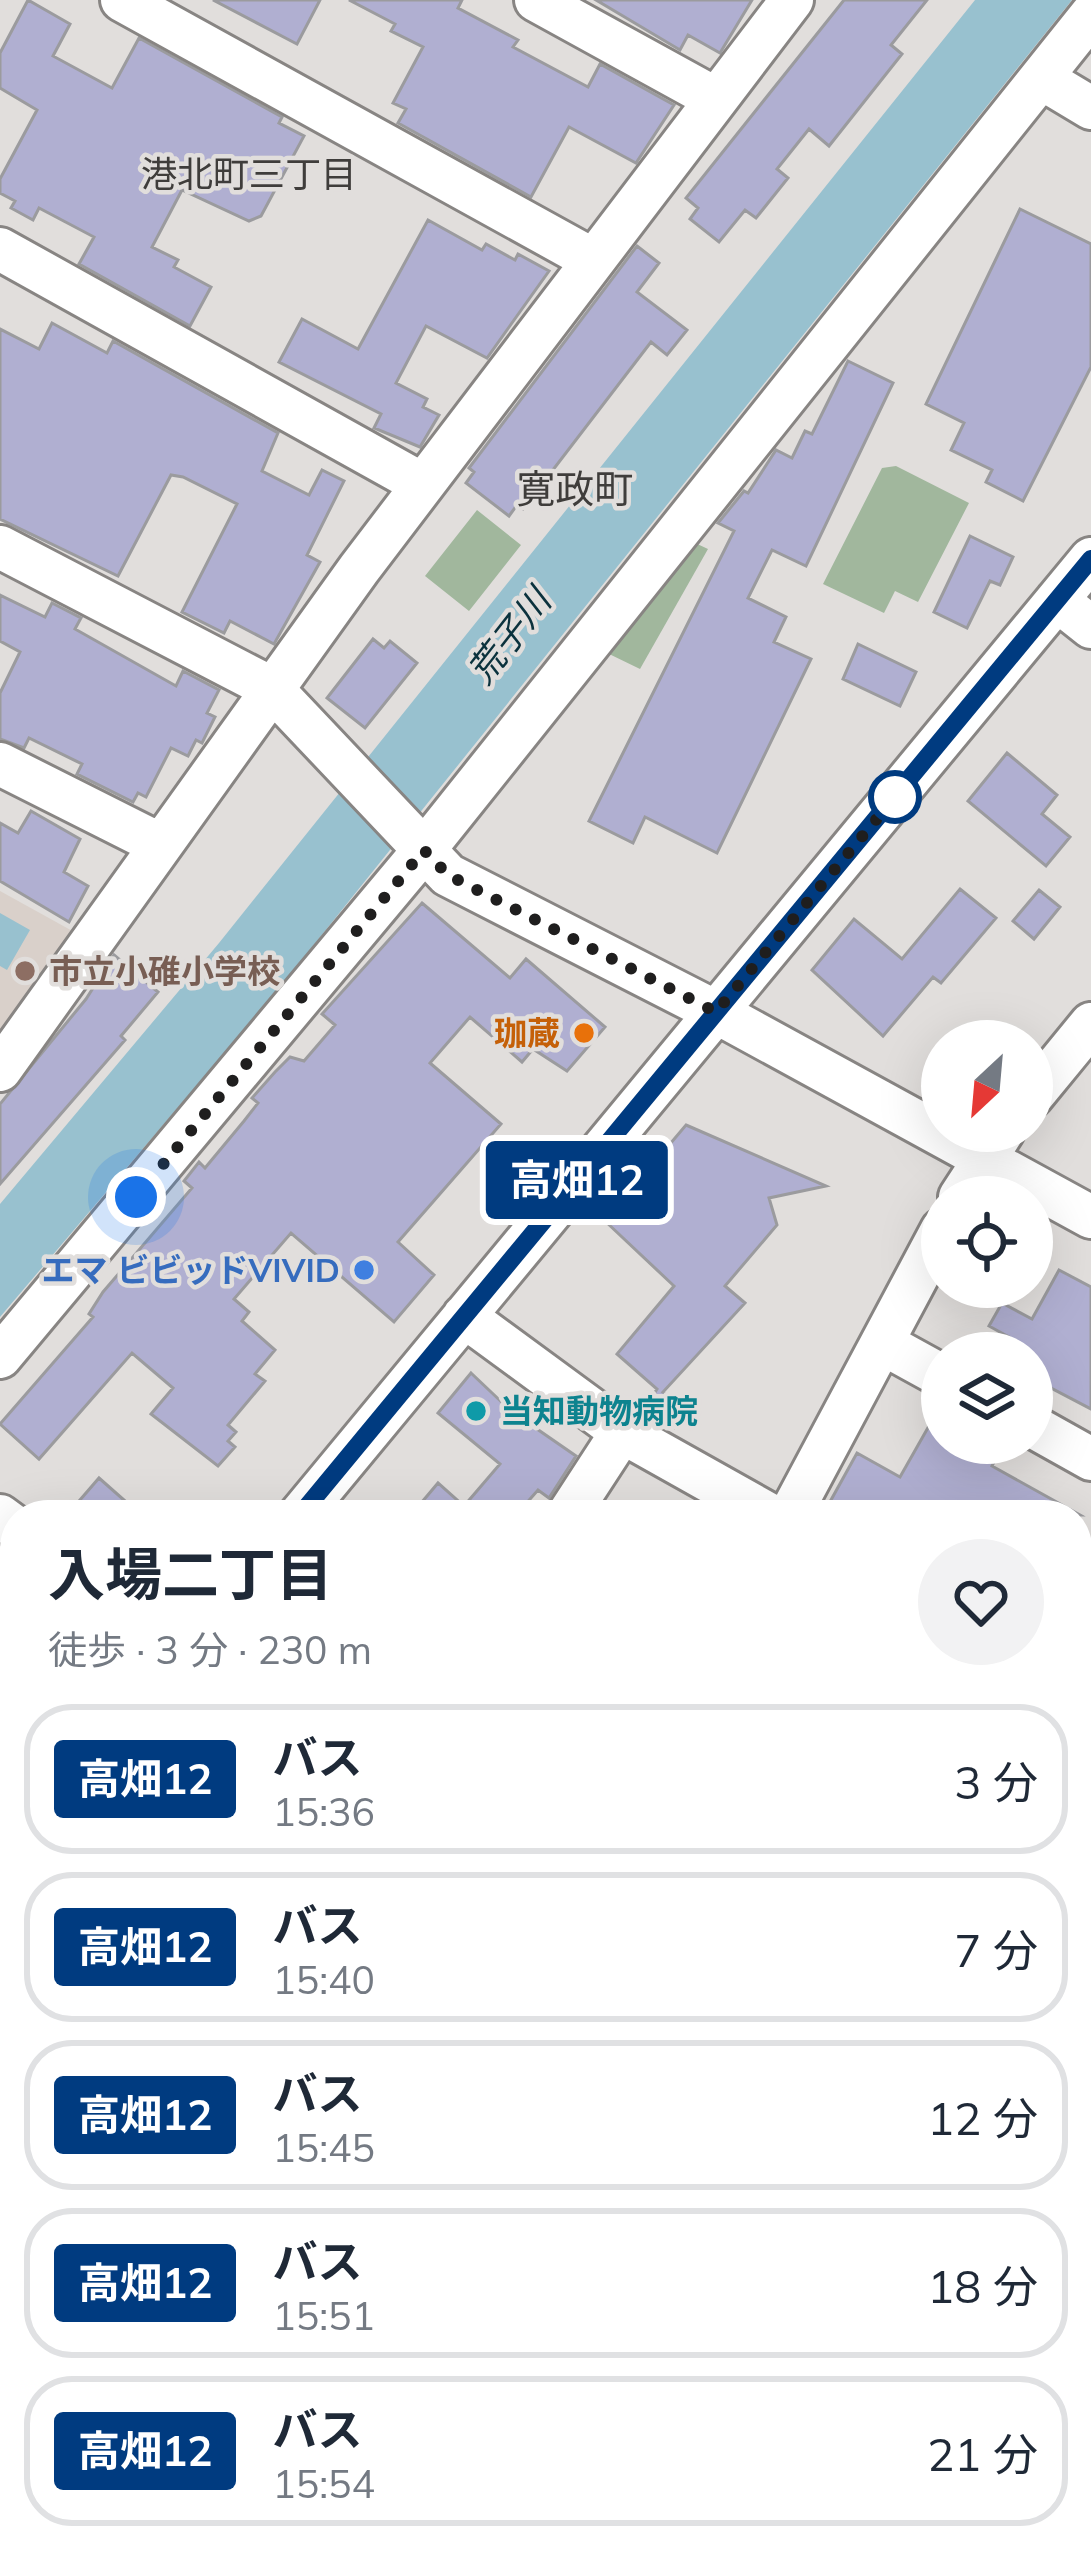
<!DOCTYPE html>
<html lang="ja">
<meta charset="utf-8">
<style>
body{margin:0;font-family:Mulish,"Noto Sans JP",sans-serif;background:#f2f2f3;color:#1f2937;height:100vh;display:flex;flex-direction:column;font-size:45px;white-space:nowrap}
*{box-sizing:border-box;margin:0}
p{font-size:39px;color:#747a83}
.icon{flex:none;width:66px;height:66px;fill:none;stroke:currentColor;stroke-width:2;stroke-linecap:round;stroke-linejoin:round}
.map{position:relative;flex:1;overflow:hidden}
.side{position:absolute;left:0px;top:1500px;width:1092px;height:1068px;display:flex;flex-direction:column;background:#fff;border-radius:48px 48px 0 0;box-shadow:0 12px 48px #0002}
.side>*{flex:none}
.badge{padding:0 24px;border-radius:9px;font-size:42px;line-height:78px}
.needle{width:78px;rotate:206deg}
.buttons{position:absolute;left:921px;top:1020px;display:grid;gap:24px}
.buttons a{display:grid;place-items:center;width:132px;height:132px;border-radius:50%;background:#fff;box-shadow:0 12px 48px #0002;font-size:60px}
.you{position:absolute;width:60px;height:60px;margin:-30px;border:9px solid #fff;border-radius:50%;background:#1a73e8;box-shadow:0 0 0 18px #1a73e833}
.map>.badge{position:absolute;translate:-50% -50%;box-shadow:0 0 0 6px #fff}
.round{display:grid;place-items:center;flex:none;width:126px;height:126px;border-radius:63px;background:#f2f2f3}
.overview{display:flex;align-items:center;justify-content:space-between;height:204px;padding:0 48px}
h1{font-size:57px;font-weight:700;line-height:90px}
ul{padding:0;list-style:none}
li{display:flex;align-items:center;gap:36px;height:150px;margin:0 24px 18px;padding:0 24px;border:6px solid #e0e1e3;border-radius:48px}
li div{flex:1}
li b{display:block;font-size:45px}
li em{font-style:normal}
li .badge{min-width:132px;font-weight:700;text-align:center}
.map>svg:first-child{display:block}
.built{fill:#d9d0ca}
.green{fill:#a1b79d}
.water{fill:#98c1cf}
.building{fill:#b0afd1;stroke:#9b9b9e;stroke-width:3}
.lines{fill:none;stroke-linecap:round;stroke-linejoin:round}
.minor-casing{stroke:#888583;stroke-width:48}
.minor{stroke:#fff;stroke-width:42}
.line-casing{stroke:#fff;stroke-width:27}
.line{stroke:#003b80;stroke-width:18}
.walk{stroke:#1f1e1e;stroke-width:12;stroke-dasharray:0 21.6}
.stop-dot{fill:#fff;stroke:#003b80;stroke-width:6}
.education-dot{fill:#8d6e63;stroke:#e1dedc;stroke-width:4.5}
.food-dot{fill:#e8710a;stroke:#e1dedc;stroke-width:4.5}
.shop-dot{fill:#3f7fe0;stroke:#e1dedc;stroke-width:4.5}
.culture-dot{fill:#0f9aa8;stroke:#e1dedc;stroke-width:4.5}
.labels{text-anchor:middle;stroke-width:9;stroke-linejoin:round;paint-order:stroke}
.education-label{font-size:33px;font-weight:bold;fill:#785e54;stroke:#e1dedc;text-anchor:start}
.food-label{font-size:33px;font-weight:bold;fill:#c56008;stroke:#e1dedc;text-anchor:end}
.shop-label{font-size:33px;font-weight:bold;fill:#366cbe;stroke:#e1dedc;text-anchor:end}
.culture-label{font-size:33px;font-weight:bold;fill:#0d838f;stroke:#e1dedc;text-anchor:start}
.neighbourhood-label{font-size:36px;fill:#3f3d3b;stroke:#e1dedc}
.water-label{font-size:36px;font-style:italic;fill:#0b323d;stroke:#e1dedc}
.quarter-label{font-size:39px;fill:#3f3d3b;stroke:#e1dedc}
</style>
<div class="map">
<svg width="1091" height="2568" viewBox="0 0 1091 2568">
<rect width="100%" height="100%" fill="#e1dedc"/>
<path class="built" d="M0,891L76,933L0,1041Z"/>
<path class="green" d="M896,466L969,503L918,602L895,591L884,613L823,584L882,468Z
M477,510L521,545L469,611L425,576Z
M693,542L708,549L640,669L605,652Z
M1077,1713L1091,1721V1843L1077,1867Z"/>
<path class="water" d="M975,0H1072L276,992L0,1317V1204L219,943Z
M0,913L30,930L7,970L0,966Z"/>
<path class="building" d="M28,0L70,24L53,56L112,88L139,38L282,117L279,123L304,136L261,216L249,221L182,190L152,247L178,260L174,267L211,287L190,326L79,264L94,237L39,208L33,220L11,208L15,201L0,193V179L37,110L0,88V53Z
M213,0H320L297,44Z
M349,0H462L458,8L518,40L513,47L588,87L600,64L674,105L636,163L569,127L531,197L398,123L406,109L393,103L423,47L391,31L395,24Z
M596,0H752L720,53L688,35L680,50Z
M844,0H927L891,45L902,54L829,146L809,129L777,169L788,178L756,218L745,210L719,242L690,219L698,208L686,198Z
M1020,209L1091,244V367L1023,501L986,482L992,470L951,450L964,423L926,404Z
M428,220L482,250L486,244L515,260L518,254L549,271L487,358L426,326L396,383L427,399L423,407L439,415L420,447L374,428L381,414L279,362L302,319L358,349Z
M637,246L659,263L637,292L687,330L667,355L651,342L523,509L517,505L509,516L466,483L474,472L469,468Z
M52,323L107,353L113,341L278,433L262,471L309,495L322,470L344,481L307,555L320,562L274,644L230,621L224,633L182,612L237,504L183,477L171,475L118,576L0,519V329L39,349Z
M848,361L893,383L806,566L772,550L748,598L786,617L774,642L811,659L717,853L645,817L633,843L589,821L734,531L718,523L744,491L748,493L776,450L792,458L805,431L812,434Z
M970,536L1013,557L1000,585L990,581L967,628L934,612Z
M0,595L45,617L52,603L81,618L75,629L176,686L183,671L219,690L207,713L215,717L202,743L196,740L188,756L171,748L146,797L138,793L133,802L77,774L82,764L29,738L24,748L0,739V693L20,652L0,641Z
M373,639L384,648L390,641L417,663L365,728L327,698Z
M858,644L916,672L900,706L843,679Z
M1007,753L1057,795L1042,814L1070,837L1046,866L968,801Z
M31,811L80,839L64,872L88,886L69,922L0,881V823L18,833Z
M960,889L996,918L941,983L933,977L883,1036L812,970L854,919L902,959Z
M1039,890L1060,907L1034,939L1013,921Z
M422,903L510,978L526,959L605,1027L567,1071L533,1049L522,1062L470,1017L430,1063L501,1124L398,1242L434,1275L394,1322L291,1233L234,1299L249,1312L242,1321L275,1350L255,1374L265,1381L228,1425L236,1432L228,1441L235,1447L218,1466L151,1414L173,1388L132,1353L39,1459L0,1424L93,1317L89,1314L103,1292L192,1188L184,1181L199,1162L205,1168L244,1121L258,1103L252,1098L275,1072L290,1057L304,1061L335,1025L322,1014Z
M114,955L158,992L121,1036L125,1040L0,1184V1104L86,999Z
M686,1125L826,1186L769,1198L777,1225L725,1286L745,1303L663,1392L688,1406L675,1428L644,1410L657,1389L617,1354L674,1286L605,1221Z
M1059,1270L1091,1287V1409L1032,1378V1353H1000L1009,1337L989,1326L1002,1303L1032,1319Z
M471,1373L511,1411L576,1456L549,1498L538,1490L516,1515H411L438,1483L464,1506L500,1464L438,1413Z
M942,1403V1443H1004L992,1466L1080,1515H859L831,1500L857,1453L900,1477Z
M99,1478L141,1515H67Z"/>
<g class="lines">
<g class="minor-casing">
<path id="minor" d="M122,0L593,260
M536,0L716,99
M1041,78L1091,108
M0,249L422,484
M0,547L271,688L448,875L716,1012L1091,1217
M1057,600L1091,627
M0,764L159,844
M0,1070L359,569L792,0
M1032,1096L1091,1024
M960,1197L1003,1131
M464,1316L622,1432L770,1515
M882,1343L942,1376
M0,1357L424,850L1091,15
M1032,1426L1091,1459
M300,1515L1091,559
M568,1515L622,1432
M790,1515L942,1230
M0,1516L15,1527
M1077,1689L1091,1697
M0,1881L15,1862
M1077,1896L1091,1872
M1077,2193L1091,2200
M0,2201L15,2209
M1077,2420L1091,2395
M0,2440L15,2412
M1077,2483L1091,2491
M672,2553L701,2568
M226,2568L234,2553
M993,2568L1002,2553"/>
</g>
<use href="#minor" class="minor"/>
</g>
<g class="lines">
<g class="line-casing">
<path id="line" d="M300,1515L1091,559"/>
</g>
<use href="#line" class="line"/>
<path class="walk" d="M136,1197L424,850L448,875L716,1012L895,797"/>
</g>
<circle class="stop-dot" cx="895" cy="797" r="24"/>
<circle class="education-dot" cx="25" cy="971" r="12"/>
<circle class="food-dot" cx="584" cy="1033" r="12"/>
<circle class="shop-dot" cx="364" cy="1270" r="12"/>
<circle class="culture-dot" cx="476" cy="1411" r="12"/>
<g class="labels">
<g class="education-label">
<text x="49" y="983">市立小碓小学校</text>
</g>
<g class="food-label">
<text x="560" y="1045">珈蔵</text>
</g>
<g class="shop-label">
<text x="340" y="1282">エマ ビビッドVIVID</text>
</g>
<g class="culture-label">
<text x="500" y="1423">当知動物病院</text>
</g>
<g class="neighbourhood-label">
<text x="249" y="187">港北町三丁目</text>
</g>
<g class="water-label">
<text transform="translate(509 636) rotate(-52)" y="13">荒子川</text>
</g>
<g class="quarter-label">
<text x="575" y="503">寛政町</text>
</g>
</g>
</svg>
<div class="buttons">
<a><svg class="needle" viewBox="-14 -14 28 28"><path d="M0-13l5 13h-10z" fill="#e53935"/><path d="M0 13l5-13h-10z" fill="#747a83"/></svg></a>
<a><svg class="icon" aria-label="locate" viewBox="0 0 24 24"><circle cx="12" cy="12" r="6"/><path d="M12 2v4M12 18v4M2 12h4M18 12h4"/></svg></a>
<a><svg class="icon" aria-label="layers" viewBox="0 0 24 24"><path d="M12 4l9 5-9 5-9-5zM3 14l9 5 9-5"/></svg></a>
</div>
<div class="you" style="left:136px;top:1197px"></div>
<b class="badge" style="left:577px;top:1180px;background:#003b80;color:#fff">高畑12</b>
<section class="side">
<div class="overview"><div><h1>入場二丁目</h1><p>徒歩 · 3 分 · 230 m</p></div><a class="round"><svg class="icon" aria-label="heart" viewBox="0 0 24 24"><path d="M12 20l-8-8c-3-5 5-10 8-4 3-6 11-1 8 4z"/></svg></a></div>
<ul>
<li><span class="badge" style="background:#003b80;color:#fff">高畑12</span><div><b>バス</b><p>15:36</p></div><em>3 分</em></li>
<li><span class="badge" style="background:#003b80;color:#fff">高畑12</span><div><b>バス</b><p>15:40</p></div><em>7 分</em></li>
<li><span class="badge" style="background:#003b80;color:#fff">高畑12</span><div><b>バス</b><p>15:45</p></div><em>12 分</em></li>
<li><span class="badge" style="background:#003b80;color:#fff">高畑12</span><div><b>バス</b><p>15:51</p></div><em>18 分</em></li>
<li><span class="badge" style="background:#003b80;color:#fff">高畑12</span><div><b>バス</b><p>15:54</p></div><em>21 分</em></li>
</ul>
</section>
</div>
